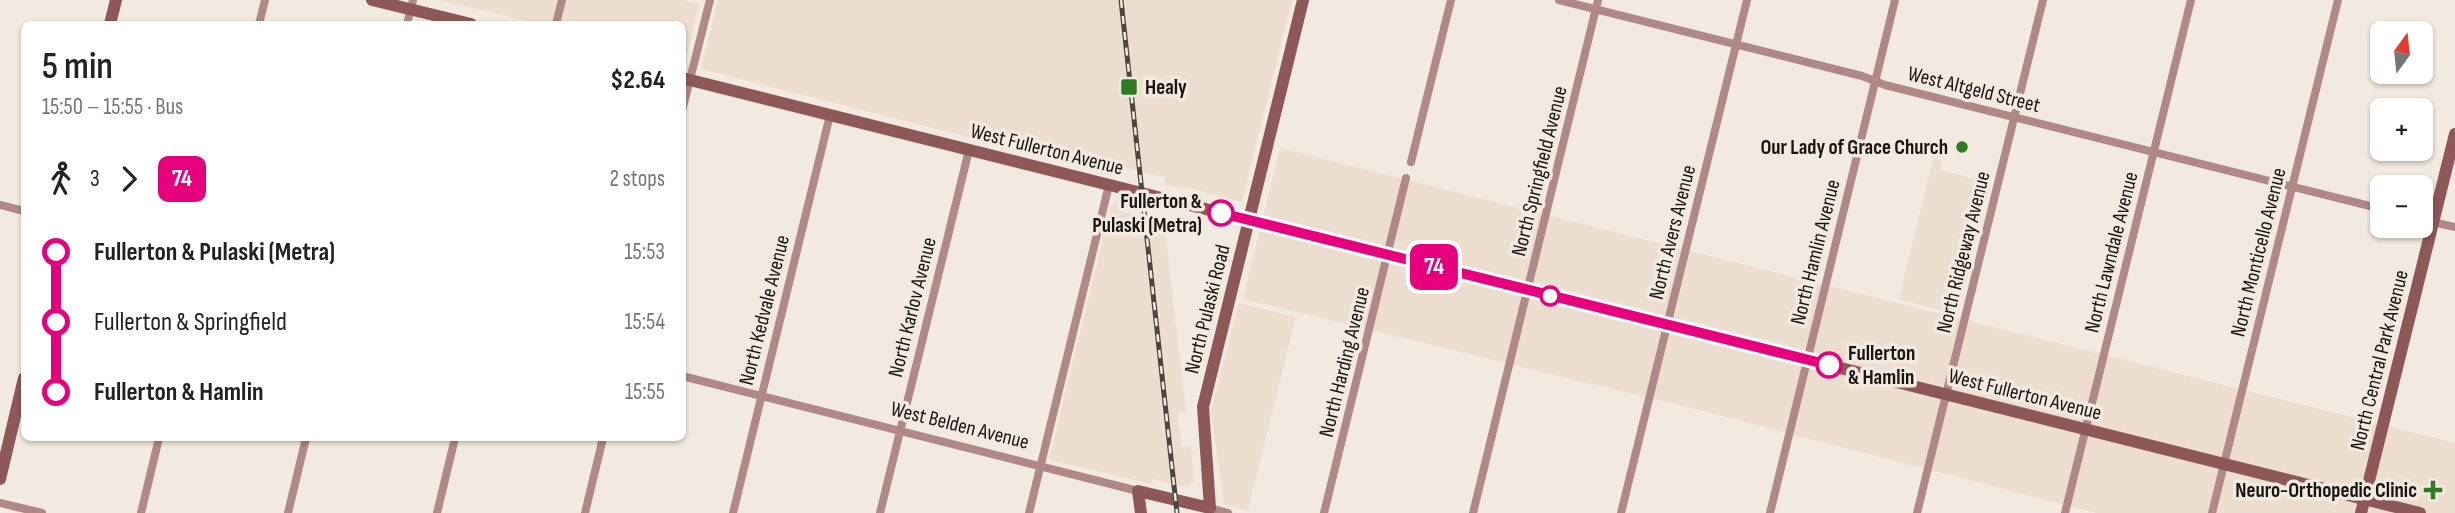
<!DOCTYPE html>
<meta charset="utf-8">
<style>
body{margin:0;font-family:"Sofia Sans Condensed",sans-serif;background:#f6f6f6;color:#222;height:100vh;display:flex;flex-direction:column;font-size:26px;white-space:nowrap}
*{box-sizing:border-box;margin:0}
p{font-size:23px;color:#767676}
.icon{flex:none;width:38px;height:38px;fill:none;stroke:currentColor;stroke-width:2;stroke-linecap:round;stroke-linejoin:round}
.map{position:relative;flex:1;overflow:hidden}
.panel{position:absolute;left:21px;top:21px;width:665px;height:420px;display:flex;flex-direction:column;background:#fff;border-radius:10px;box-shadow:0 2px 5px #0004}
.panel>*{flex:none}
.badge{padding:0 14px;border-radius:10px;font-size:24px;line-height:46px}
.needle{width:46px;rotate:15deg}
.controls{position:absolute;left:2370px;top:21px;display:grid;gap:14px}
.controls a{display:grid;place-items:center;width:63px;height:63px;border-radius:10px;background:#fff;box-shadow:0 2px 5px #0004;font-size:35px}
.map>.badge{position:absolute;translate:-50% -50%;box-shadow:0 0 0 4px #fff}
.legs{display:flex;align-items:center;gap:10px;height:77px;padding:0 21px;font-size:23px}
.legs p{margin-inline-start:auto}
.overview{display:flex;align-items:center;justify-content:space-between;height:119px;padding:0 21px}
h1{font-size:38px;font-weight:600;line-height:52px}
ul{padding:0 21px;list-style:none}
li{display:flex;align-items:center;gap:24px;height:70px;font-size:26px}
li i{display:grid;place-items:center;width:10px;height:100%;margin:0 9px;background:currentColor}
li i::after{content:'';width:18px;height:18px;margin:-9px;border:5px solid;border-radius:50%;background:#fff}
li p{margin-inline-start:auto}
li:first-child i{background:linear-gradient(#0000 50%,currentColor 0)}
li:last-child i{background:linear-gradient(currentColor 50%,#0000 0)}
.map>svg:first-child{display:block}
.built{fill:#ecddcf}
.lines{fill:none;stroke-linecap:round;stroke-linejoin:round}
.street{stroke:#af8887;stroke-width:8}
.secondary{stroke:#8f5858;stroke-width:12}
.rail-casing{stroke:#4a4641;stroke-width:5}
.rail{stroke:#f2e9e0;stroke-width:2.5;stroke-dasharray:8;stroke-linecap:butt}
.line-1-casing{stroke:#fff;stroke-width:16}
.line-1{stroke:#e6007e;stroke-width:10}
.poi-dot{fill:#2f7b23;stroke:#f2e9e0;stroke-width:2.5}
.stop-1-dot{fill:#fff;stroke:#e6007e;stroke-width:3.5}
.labels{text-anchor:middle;stroke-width:7;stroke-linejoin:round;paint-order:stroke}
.poi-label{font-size:21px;font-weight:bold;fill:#181512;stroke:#f2e9e0;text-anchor:end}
.street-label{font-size:21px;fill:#181512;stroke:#f2e9e0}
.stop-label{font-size:21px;font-weight:bold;fill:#181512;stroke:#f2e9e0;text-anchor:end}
</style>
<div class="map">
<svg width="2455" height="513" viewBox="0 0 2455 513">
<rect width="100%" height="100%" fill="#f2e9e0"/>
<path class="built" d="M439,0H682L699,4L686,60L683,59L682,24H540Z
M718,0H1292L1242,202L1192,189L1165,185L1164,177L1132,169L1118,166L1115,174L701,69Z
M1280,148L2455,443V513H2097L1695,409L1243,299Z
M1933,158L1942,160L1940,170L1984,181L1952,313L1899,299Z
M1117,202L1123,203L1122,211L1164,222L1186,412L1178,414L1182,447H1191L1194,482L1186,487L1152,479V484L1049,460L1111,206Z
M1239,303L1296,317L1248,510L1224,504L1211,412Z"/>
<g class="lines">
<path class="street" d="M1559,0L1862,76L1885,85L2382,209
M259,24L265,0
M407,24L413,0
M556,24L562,0
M682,111L710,0
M1411,162L1451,0
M0,205L24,211
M2420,219L2455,227
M682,376L1138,491
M0,503L42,513
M1210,508L1228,513
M141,513L159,438
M288,513L306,438
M437,513L455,438
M585,513L603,438
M733,513L830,115
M880,513L969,150
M1029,513L1109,185
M1324,513L1406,178
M1473,513L1598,0
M1621,513L1747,0
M1770,513L1895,0
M1917,513L2043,0
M2065,513L2191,0
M2212,513L2338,0"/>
<path class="secondary" d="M372,0L471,24
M110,24L116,0
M682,78L2420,513
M0,479L24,378
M1141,513L1138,491L1210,508L1203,407L1303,0
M2361,513L2455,134"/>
<g class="rail-casing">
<path id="rail" d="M1121,0L1177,513"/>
</g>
<use href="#rail" class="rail"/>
</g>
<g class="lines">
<g class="line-1-casing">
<path id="line-1" d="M1221,213L1829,365"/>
</g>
<use href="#line-1" class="line-1"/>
</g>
<g class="poi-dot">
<rect x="1120" y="78" width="18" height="18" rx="3.5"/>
<circle cx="1962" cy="147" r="7"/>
<path d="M2429.5 479.5h7v7h7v7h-7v7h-7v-7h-7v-7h7z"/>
</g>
<g class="stop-1-dot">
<circle cx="1221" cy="213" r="12"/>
<circle cx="1550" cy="296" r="9"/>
<circle cx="1829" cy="365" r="12"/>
</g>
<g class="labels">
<g class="poi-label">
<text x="1145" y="94" text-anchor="start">Healy</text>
<text x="1948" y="154">Our Lady of Grace Church</text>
<text x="2417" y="497">Neuro-Orthopedic Clinic</text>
</g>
<g class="street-label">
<text transform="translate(1974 89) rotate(14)" y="7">West Altgeld Street</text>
<text transform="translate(1047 149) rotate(14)" y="7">West Fullerton Avenue</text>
<text transform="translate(1539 171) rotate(-76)" y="7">North Springfield Avenue</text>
<text transform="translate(1672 232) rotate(-76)" y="7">North Avers Avenue</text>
<text transform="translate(1815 252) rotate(-76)" y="7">North Hamlin Avenue</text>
<text transform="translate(1963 252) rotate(-76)" y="7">North Ridgeway Avenue</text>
<text transform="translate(2111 252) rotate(-76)" y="7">North Lawndale Avenue</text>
<text transform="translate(2258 252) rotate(-76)" y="7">North Monticello Avenue</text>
<text transform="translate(912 307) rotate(-76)" y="7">North Karlov Avenue</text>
<text transform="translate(1207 309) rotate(-76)" y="7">North Pulaski Road</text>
<text transform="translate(764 310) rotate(-76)" y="7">North Kedvale Avenue</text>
<text transform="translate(2379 360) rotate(-76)" y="7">North Central Park Avenue</text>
<text transform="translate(1344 362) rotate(-76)" y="7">North Harding Avenue</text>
<text transform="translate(2025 394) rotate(14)" y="7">West Fullerton Avenue</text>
<text transform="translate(960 425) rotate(14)" y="7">West Belden Avenue</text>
</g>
<g class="stop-label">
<text x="1202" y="208">Fullerton &amp;<tspan x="1202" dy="24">Pulaski (Metra)</tspan></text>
<text x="1848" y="360" text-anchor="start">Fullerton<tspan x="1848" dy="24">&amp; Hamlin</tspan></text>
</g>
</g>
</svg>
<div class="controls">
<a><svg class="needle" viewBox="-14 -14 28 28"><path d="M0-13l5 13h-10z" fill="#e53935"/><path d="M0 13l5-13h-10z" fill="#767676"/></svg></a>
<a>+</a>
<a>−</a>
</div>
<b class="badge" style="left:1434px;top:267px;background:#e6007e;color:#fff">74</b>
<section class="panel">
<div class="overview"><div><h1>5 min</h1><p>15:50 – 15:55 · Bus</p></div><b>$2.64</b></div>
<div class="legs"><svg class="icon" aria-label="walk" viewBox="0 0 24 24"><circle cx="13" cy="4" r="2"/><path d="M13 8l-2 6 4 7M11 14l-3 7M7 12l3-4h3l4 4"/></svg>3<svg class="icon" aria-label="forward" viewBox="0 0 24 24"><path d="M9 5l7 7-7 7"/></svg><b class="badge" style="background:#e6007e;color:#fff">74</b><p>2 stops</p></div>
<ul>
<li><i style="color:#e6007e"></i><b>Fullerton &amp; Pulaski (Metra)</b><p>15:53</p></li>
<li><i style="color:#e6007e"></i><span>Fullerton &amp; Springfield</span><p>15:54</p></li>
<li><i style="color:#e6007e"></i><b>Fullerton &amp; Hamlin</b><p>15:55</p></li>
</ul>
</section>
</div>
